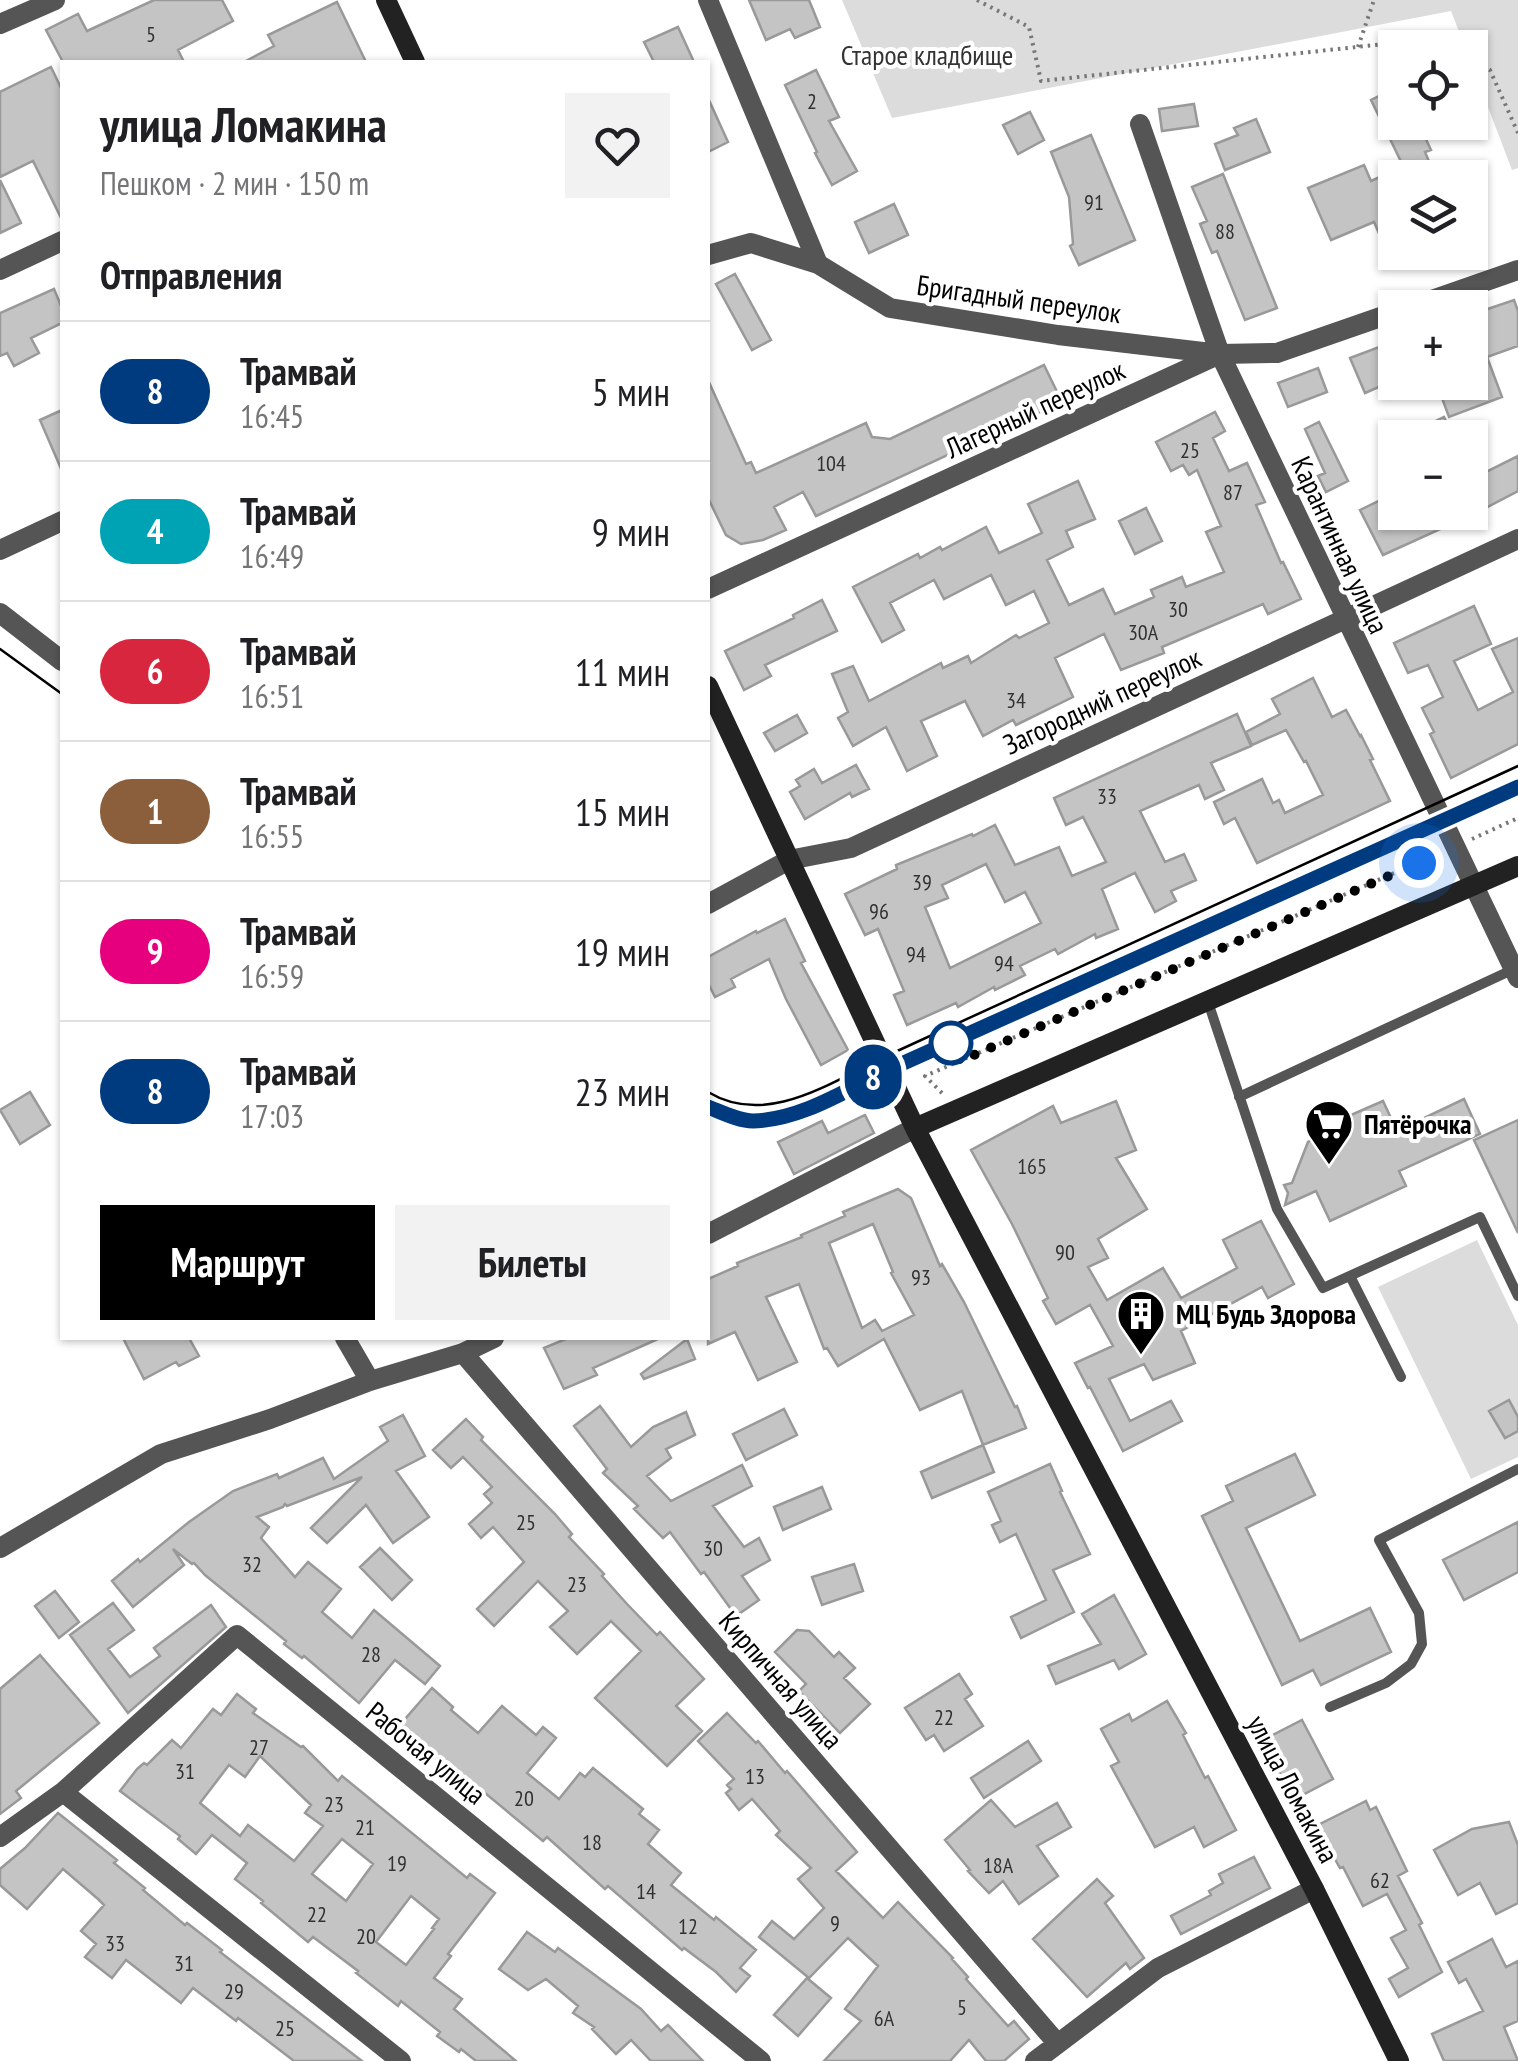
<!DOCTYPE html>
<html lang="ru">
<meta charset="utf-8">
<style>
body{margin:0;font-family:"PT Sans Narrow",sans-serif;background:#f2f2f2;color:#202124;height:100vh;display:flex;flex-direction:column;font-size:38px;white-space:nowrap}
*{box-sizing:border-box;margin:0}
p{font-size:32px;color:#757577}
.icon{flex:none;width:55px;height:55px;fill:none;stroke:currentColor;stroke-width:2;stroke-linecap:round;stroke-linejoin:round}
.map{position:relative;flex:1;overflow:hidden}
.sheet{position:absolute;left:60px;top:60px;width:650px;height:1280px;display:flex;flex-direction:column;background:#fff;border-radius:0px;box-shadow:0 2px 8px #0004}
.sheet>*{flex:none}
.badge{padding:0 20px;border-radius:32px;font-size:35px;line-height:65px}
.fabs{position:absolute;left:1378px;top:30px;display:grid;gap:20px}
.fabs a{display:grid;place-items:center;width:110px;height:110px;border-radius:0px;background:#fff;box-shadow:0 2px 8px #0004;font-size:50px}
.you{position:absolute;width:50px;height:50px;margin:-25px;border:8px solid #fff;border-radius:50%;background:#1a73e8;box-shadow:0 0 0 15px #1a73e833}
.map>.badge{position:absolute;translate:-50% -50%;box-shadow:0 0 0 5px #fff}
h2{padding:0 40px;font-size:38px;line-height:90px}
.round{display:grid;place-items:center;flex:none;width:105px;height:105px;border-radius:0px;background:#f2f2f2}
.headline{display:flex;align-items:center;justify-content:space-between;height:170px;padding:0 40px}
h1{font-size:48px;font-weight:700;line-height:75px}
.primary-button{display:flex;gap:20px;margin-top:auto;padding:20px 40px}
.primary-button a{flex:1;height:115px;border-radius:0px;background:#000;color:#fff;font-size:40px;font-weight:700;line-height:115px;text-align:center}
.primary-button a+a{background:#f2f2f2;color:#202124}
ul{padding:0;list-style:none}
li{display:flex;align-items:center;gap:30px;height:140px;padding:0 40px;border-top:2px solid #e0e0e0}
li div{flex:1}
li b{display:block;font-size:38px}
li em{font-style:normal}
li .badge{min-width:110px;font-weight:700;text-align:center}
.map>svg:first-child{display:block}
.green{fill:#dcdcdc}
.building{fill:#c4c4c4;stroke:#999;stroke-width:2.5;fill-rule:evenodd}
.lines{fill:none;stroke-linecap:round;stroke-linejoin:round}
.path{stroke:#777;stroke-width:4;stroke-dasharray:2.5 5;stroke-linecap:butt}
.lane{stroke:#555;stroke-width:10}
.street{stroke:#555;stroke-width:20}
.secondary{stroke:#222;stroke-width:20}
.tram{stroke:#000;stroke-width:2.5}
.line-casing{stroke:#fff;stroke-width:22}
.line{stroke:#003b80;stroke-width:15}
.walk{stroke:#000;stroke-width:10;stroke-dasharray:0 18}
.stop-dot{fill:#fff;stroke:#003b80;stroke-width:5}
.labels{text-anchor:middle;stroke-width:8;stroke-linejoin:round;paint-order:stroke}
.number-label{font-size:22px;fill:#313131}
.park-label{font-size:28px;fill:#333;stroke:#fff}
.street-label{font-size:28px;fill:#000;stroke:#fff}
.poi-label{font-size:28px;font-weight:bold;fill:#000;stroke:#fff;text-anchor:start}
</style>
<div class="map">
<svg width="1518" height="2061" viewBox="0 0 1518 2061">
<rect width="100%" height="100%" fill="#fff"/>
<path class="green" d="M842,0H1518V168L1512,170L1470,60V48L1465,47L1451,11L892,118Z
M1477,1240L1518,1325V1457L1471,1479L1378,1287Z"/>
<path class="building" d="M154,0H222L233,21L178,50L184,62H63L46,30L78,14L87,31Z
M749,0H809L820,27L795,38L790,29L766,40Z
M337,2L366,62H244L274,46L268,35Z
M678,27L694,62H654L644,42Z
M51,67L62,90V220L33,161L0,177V92Z
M816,70L839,117L829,121L857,171L832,185L815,153L817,152L785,85Z
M1395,88V122H1418L1431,150L1425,152L1436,178H1409L1371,100Z
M708,98L728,142L708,152Z
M1194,104L1198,126L1162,131L1159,109Z
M1030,112L1044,140L1018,154L1003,125Z
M1256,119L1270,152L1225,170L1215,144L1238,135L1234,128Z
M1091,135L1135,240L1079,265L1070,246L1073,244L1069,197L1051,152Z
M1364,165L1371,181L1395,170V231L1381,238L1374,222L1331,240L1308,188Z
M1223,174L1277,308L1245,320L1217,251L1212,253L1200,224L1207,221L1192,187Z
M0,180L21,223L0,233Z
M894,204L908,235L869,253L855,222Z
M735,274L771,340L752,350L716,284Z
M54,289L62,308V323L31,338L39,353L14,366L7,353L0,356V313Z
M1514,300L1518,311V346L1487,357L1502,397L1449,417L1436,382H1470V315Z
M1395,341V380L1365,393L1350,358Z
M1044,365L1062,402L816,516L803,492L774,507L786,530L763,540L741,544L726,535L708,498V380L746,464L751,462L756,473L866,423L872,437L890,439Z
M1318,368L1327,392L1288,407L1278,383Z
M62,410V471L40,420Z
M1215,412L1225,431L1213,438L1229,471L1247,463L1265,502L1256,505L1281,563L1283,562L1301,599L1268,614L1263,604L1162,647L1164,653L1121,670L1104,634L1055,658L1073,697L1016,725L1013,720L983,736L965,701L921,721L937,756L907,771L886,727L853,746L838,718L848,712L832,674L853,666L869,701L941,663L943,668L968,656L971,663L1016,635L1019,638L1049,623L1034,591L1006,605L991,575L944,599L934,580L890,603L904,630L882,642L853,587L918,554L920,558L940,547L942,550L986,527L999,553L1042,533L1028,504L1078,481L1095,519L1066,531L1073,547L1047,560L1069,605L1103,589L1115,614L1154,597L1151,590L1182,577L1186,587L1224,572L1206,532L1221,526L1197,470L1189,475L1183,465L1171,471L1156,442Z
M1444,417L1454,438H1401Z
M1319,422L1348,481L1326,492L1318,476L1325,473L1305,429Z
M1518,456V491L1478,512L1383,555L1360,510L1395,493V512H1470V480Z
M1146,508L1162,541L1135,554L1119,521Z
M822,600L837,631L765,665L771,676L744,690L725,651L794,618L793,615Z
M1474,606L1491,644L1454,661L1478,710L1513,692L1492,649L1518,638V744L1451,778L1430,734L1434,732L1422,708L1443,697L1428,665L1408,673L1394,643Z
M1313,678L1332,717L1346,710L1360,736L1361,735L1373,759L1370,760L1390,801L1257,863L1235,818L1224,824L1214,802L1262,779L1273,803L1279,800L1285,813L1323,795L1306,761L1304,762L1286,730L1252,745L1246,732L1280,714L1272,699Z
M1237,714L1251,746L1211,763L1224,790L1205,799L1199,785L1140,811L1165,862L1184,854L1196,880L1171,891L1176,901L1155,912L1135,873L1102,889L1118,929L1096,938L1095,934L1058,954L1055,949L1020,966L1025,975L995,990L994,987L958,1007L956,1003L907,1025L894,995L904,991L878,929L865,935L845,894L897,869L896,865L972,834L973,836L995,825L1015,865L1059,847L1072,876L1106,862L1083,817L1066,825L1054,798ZM986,864L1005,902L1025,892L1041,923L950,968L925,907L948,898L942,885Z
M797,715L807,733L775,751L764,733Z
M856,765L869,789L852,797L850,793L805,819L790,792L800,786L796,780L814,769L822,783Z
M785,919L805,961L801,963L848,1050L821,1065L786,999L769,959L731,979L735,987L715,997L708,983V957L756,931L757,933Z
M30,1092L50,1125L20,1144L0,1110Z
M1464,1099L1480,1134L1399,1171L1406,1186L1330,1221L1316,1191L1285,1205L1288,1193L1284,1185L1292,1183L1308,1142L1325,1133L1319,1123L1338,1114L1342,1119L1383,1101L1397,1131Z
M1116,1101L1136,1150L1116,1158L1147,1209L1098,1239L1108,1258L1088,1267L1107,1300L1163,1268L1181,1298L1237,1268L1223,1240L1261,1221L1294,1284L1268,1298L1262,1287L1181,1331L1195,1363L1153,1380L1144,1364L1109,1379L1130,1421L1171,1401L1182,1421L1123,1451L1090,1387L1088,1388L1075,1363L1113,1346L1090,1305L1056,1324L1043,1301L1048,1298L1012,1224L971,1150L1053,1106L1061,1123Z
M865,1115L874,1133L794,1174L778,1142L822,1121L828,1133Z
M1518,1120V1233L1474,1140Z
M898,1189L911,1198L940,1266L942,1264L964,1302L1015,1407L1017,1406L1026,1428L983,1445L962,1391L920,1410L884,1339L838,1366L827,1348L824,1349L799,1284L766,1297L797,1362L758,1380L735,1332L708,1344V1279L738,1266L737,1263L802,1237L801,1235L845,1216L843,1212ZM873,1224L893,1272L891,1273L914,1315L882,1331L875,1320L862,1328L829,1243Z
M123,1338H189L199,1356L179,1366L176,1362L144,1379Z
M568,1338H660L593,1368L597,1375L564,1389L544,1348Z
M687,1339L695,1359L644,1379L641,1374Z
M1509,1400L1518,1417V1431L1505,1438L1489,1411Z
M600,1406L631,1447L653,1427L686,1412L695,1435L666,1449L671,1458L647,1476L671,1501L742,1465L752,1486L713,1506L744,1547L759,1538L770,1560L742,1576L759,1600L736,1616L704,1572L701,1574L670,1532L663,1538L634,1509L638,1506L603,1473L607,1469L574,1426Z
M784,1409L797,1435L746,1460L733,1434Z
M403,1415L425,1456L396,1471L429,1517L393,1543L366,1505L327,1543L311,1528L362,1477L287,1506L285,1504L283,1507L257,1517L269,1527L261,1538L295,1577L308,1562L341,1589L322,1612L352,1638L374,1610L440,1666L425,1684L395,1660L359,1703L304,1656L302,1658L284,1644L286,1641L205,1575L194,1563L192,1564L173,1549L184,1565L133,1607L112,1581L138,1559L140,1562L189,1522L233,1491L277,1474L279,1478L323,1458L334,1479L388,1441L380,1427Z
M466,1419L483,1437L481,1440L555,1514L572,1534L569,1537L604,1574L602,1576L627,1604L657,1635L660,1632L704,1679L676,1706L702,1731L667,1766L595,1698L641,1651L611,1621L577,1654L550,1627L568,1611L538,1581L494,1626L477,1609L524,1562L493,1527L481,1538L469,1524L492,1503L484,1494L492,1487L463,1457L451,1468L433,1450Z
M983,1445L994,1472L932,1498L921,1472Z
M1295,1454L1315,1495L1246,1528L1300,1641L1370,1608L1391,1652L1321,1685L1313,1670L1282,1685L1202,1516L1233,1501L1226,1486Z
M1050,1464L1062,1491L1060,1492L1090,1554L1053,1570L1074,1612L1021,1638L1011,1617L1046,1600L1016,1534L1000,1542L992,1525L1001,1521L988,1492Z
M822,1487L831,1509L783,1530L774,1507Z
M1518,1522V1572L1464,1600L1443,1560Z
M380,1548L412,1580L392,1600L360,1567Z
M854,1564L863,1591L822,1605L812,1577Z
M55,1591L79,1622L59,1638L35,1606Z
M1114,1595L1146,1654L1119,1669L1114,1660L1056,1684L1048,1666L1101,1644L1082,1614Z
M113,1603L134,1630L108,1649L130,1677L160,1656L154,1648L211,1605L226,1627L128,1713L70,1635Z
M797,1630L809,1631L834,1657L839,1652L855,1668L844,1678L870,1704L840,1733L799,1691L806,1684L775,1652Z
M40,1655L99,1723L16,1791L21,1798L0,1814V1689Z
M959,1674L972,1694L965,1699L983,1726L944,1751L934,1735L926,1740L905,1708Z
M432,1688L453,1707L451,1710L478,1733L502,1706L536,1735L543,1727L556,1738L527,1773L559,1799L580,1773L585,1777L593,1768L643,1809L639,1814L659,1830L648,1844L681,1873L671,1885L714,1920L716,1917L756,1950L740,1968L750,1976L736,1992L716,1972L684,1948L682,1950L608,1886L605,1889L547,1837L543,1841L456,1769L453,1773L399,1726Z
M237,1694L256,1709L253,1713L301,1747L303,1746L338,1781L342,1776L467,1878L470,1874L495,1893L448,1954L451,1956L434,1978L462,1999L454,2009L516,2061H476L461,2049L459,2052L437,2036L440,2032L401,2001L398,2006L356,1973L358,1971L313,1937L308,1942L261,1903L263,1901L235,1879L247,1863L212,1835L196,1854L178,1839L180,1836L120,1791L137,1769L144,1763L147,1765L172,1740L181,1748L213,1709L221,1715ZM260,1756L311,1805L305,1813L323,1826L294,1861L248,1825L240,1836L200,1803L229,1765L245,1777ZM342,1839L373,1864L346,1901L312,1874ZM411,1896L439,1919L432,1928L434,1929L406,1965L376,1942Z
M1167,1701L1186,1733L1183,1735L1205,1778L1208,1776L1236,1830L1204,1847L1194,1827L1155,1847L1111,1766L1119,1762L1101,1729L1129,1714L1132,1721Z
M727,1713L756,1743L758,1741L785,1773L787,1771L857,1852L836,1871L883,1918L898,1902L953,1958L952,1959L968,1977L966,1979L1008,2026L1014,2021L1029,2039L1004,2061H986L969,2040L950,2061H824L861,2021L845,2009L878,1966L848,1938L809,1978L759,1937L772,1921L794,1939L824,1908L798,1879L811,1868L776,1835L780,1831L752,1799L739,1810L726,1793L731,1789L727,1785L734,1779L698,1741Z
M1302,1720L1333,1779L1293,1800L1263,1740Z
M1028,1741L1041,1761L984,1798L971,1778Z
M991,1800L1015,1827L1057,1803L1071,1827L1037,1846L1058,1876L1019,1904L1003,1881L989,1893L968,1871L970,1870L945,1840Z
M1366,1801L1370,1810L1376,1807L1407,1871L1398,1876L1422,1923L1419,1925L1442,1972L1399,1997L1389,1979L1408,1968L1391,1938L1406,1930L1387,1894L1363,1906L1343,1867L1340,1868L1316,1826Z
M58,1813L117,1860L114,1863L145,1888L143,1890L185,1925L187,1923L222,1950L220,1952L362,2061H294L238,2018L236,2021L193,1988L181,2003L126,1960L112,1978L85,1957L96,1944L81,1931L104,1905L98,1899L63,1869L27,1909L0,1885V1869L25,1848Z
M1509,1822L1518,1845V1903L1496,1914L1480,1883L1458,1895L1434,1850L1472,1829Z
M1254,1857L1270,1888L1181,1934L1171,1916L1211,1895L1209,1891L1223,1883L1219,1874Z
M1097,1879L1113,1896L1105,1903L1144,1958L1130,1969L1126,1963L1087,1997L1033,1939Z
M527,1932L555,1952L558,1948L641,2009L661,2031L668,2025L703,2061H651L631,2040L616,2054L592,2029L594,2027L573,2013L578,2006L546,1979L528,1990L499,1969Z
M1492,1939L1506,1967L1518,1961V2021L1504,2027L1518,2061H1444L1432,2034L1483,2011L1466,1979L1459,1983L1448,1962Z
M807,1978L831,1998L798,2036L774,2015Z"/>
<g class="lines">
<path class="path" d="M977,0L1029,27L1041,81L1440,38L1454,48
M1358,47L1374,0
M1470,58L1490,70L1518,133
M1472,839L1518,818
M942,1093L925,1076L1436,855"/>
<path class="lane" d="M1208,1002L1277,1209L1323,1288L1480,1217L1518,1296
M1239,1097L1514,969
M1350,1276L1401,1377
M1330,1707L1386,1683L1411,1664L1422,1644L1419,1613L1379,1540L1518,1469"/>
<path class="street" d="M708,0L818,264
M0,24L55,0
M1140,124L1220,354L1518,978
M708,255L751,243L818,264L890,308L1058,335L1220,354
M0,270L62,241
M1409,308L1518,270
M0,550L62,521
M708,589L1220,354L1277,353L1395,312
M0,613L62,661
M708,904L789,860L851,848L1518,539
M708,1234L915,1128
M345,1338L370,1381
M463,1353L1057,2043
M0,1548L161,1454L270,1419L370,1381L463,1353L494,1338
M63,1792L401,2061
M0,1837L63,1792L237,1635L761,2061
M1035,2061L1158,1968L1314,1889"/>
<path class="secondary" d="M386,0L415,62
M708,686L915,1128L1314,1889L1399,2061
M915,1128L1518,866"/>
<path class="tram" d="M0,649L62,694
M1063,992L1518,787
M708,1092C766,1127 828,1084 882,1058L1518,766"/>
</g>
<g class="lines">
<g class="line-casing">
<path id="line" d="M708,1107C721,1112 739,1121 753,1121C801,1120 846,1090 888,1070L1518,787"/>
</g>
<use href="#line" class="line"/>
<path class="walk" d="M951,1043L960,1061L1419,863"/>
</g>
<defs>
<g id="supermarket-pin" transform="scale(2.5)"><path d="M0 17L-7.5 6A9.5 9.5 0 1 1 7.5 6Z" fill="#000" stroke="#fff"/><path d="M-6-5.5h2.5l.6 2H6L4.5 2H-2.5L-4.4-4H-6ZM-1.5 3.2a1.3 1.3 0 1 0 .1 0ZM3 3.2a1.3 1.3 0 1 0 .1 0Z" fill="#fff"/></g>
<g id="building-pin" transform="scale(2.5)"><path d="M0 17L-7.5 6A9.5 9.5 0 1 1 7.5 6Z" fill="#000" stroke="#fff"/><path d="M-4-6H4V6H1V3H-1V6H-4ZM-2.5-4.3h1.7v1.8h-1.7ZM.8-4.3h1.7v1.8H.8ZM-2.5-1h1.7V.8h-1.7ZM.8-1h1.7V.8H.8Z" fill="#fff"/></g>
</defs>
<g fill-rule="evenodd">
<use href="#supermarket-pin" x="1329" y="1124"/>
<use href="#building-pin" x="1141" y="1314"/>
</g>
<circle class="stop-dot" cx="951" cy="1043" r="20"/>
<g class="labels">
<g class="number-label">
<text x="151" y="42">5</text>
<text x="812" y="109">2</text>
<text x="1094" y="210">91</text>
<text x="1225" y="239">88</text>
<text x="1190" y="458">25</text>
<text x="831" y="471">104</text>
<text x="1233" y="500">87</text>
<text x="1178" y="617">30</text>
<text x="1143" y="640">30А</text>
<text x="1016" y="708">34</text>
<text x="1107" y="804">33</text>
<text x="922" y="890">39</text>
<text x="879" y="919">96</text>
<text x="916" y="962">94</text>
<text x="1004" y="971">94</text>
<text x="1032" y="1174">165</text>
<text x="1065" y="1260">90</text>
<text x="921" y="1285">93</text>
<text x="526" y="1530">25</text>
<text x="713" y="1556">30</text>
<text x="252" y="1572">32</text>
<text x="577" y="1592">23</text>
<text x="371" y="1662">28</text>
<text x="944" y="1725">22</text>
<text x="259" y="1755">27</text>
<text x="185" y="1779">31</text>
<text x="755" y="1784">13</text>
<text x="524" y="1806">20</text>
<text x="334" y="1812">23</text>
<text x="365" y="1835">21</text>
<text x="592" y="1850">18</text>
<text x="397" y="1871">19</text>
<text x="998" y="1873">18А</text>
<text x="1380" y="1888">62</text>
<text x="646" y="1899">14</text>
<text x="317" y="1922">22</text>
<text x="835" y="1931">9</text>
<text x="688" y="1934">12</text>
<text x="366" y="1944">20</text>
<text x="115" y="1951">33</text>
<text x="184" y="1971">31</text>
<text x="234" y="1999">29</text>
<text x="962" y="2015">5</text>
<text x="884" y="2026">6А</text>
<text x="285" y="2036">25</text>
</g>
<g class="park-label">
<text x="927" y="65">Старое кладбище</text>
</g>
<g class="street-label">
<text transform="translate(1019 299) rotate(8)" y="10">Бригадный переулок</text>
<text transform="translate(1035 409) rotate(-25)" y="10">Лагерный переулок</text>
<text transform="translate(1340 545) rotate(65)" y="10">Карантинная улица</text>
<text transform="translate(1102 701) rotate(-25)" y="10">Загородний переулок</text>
<text transform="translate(781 1680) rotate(49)" y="10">Кирпичная улица</text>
<text transform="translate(426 1753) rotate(39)" y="10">Рабочая улица</text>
<text transform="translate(1293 1789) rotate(62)" y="10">улица Ломакина</text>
</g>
<g class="poi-label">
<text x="1364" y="1134">Пятёрочка</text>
<text x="1176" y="1324">МЦ Будь Здорова</text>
</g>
</g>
</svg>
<div class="fabs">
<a><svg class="icon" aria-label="locate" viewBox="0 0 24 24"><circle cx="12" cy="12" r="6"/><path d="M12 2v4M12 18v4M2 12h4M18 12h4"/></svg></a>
<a><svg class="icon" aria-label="layers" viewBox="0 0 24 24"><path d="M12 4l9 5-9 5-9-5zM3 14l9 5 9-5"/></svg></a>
<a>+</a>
<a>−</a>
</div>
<div class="you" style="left:1419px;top:863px"></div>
<b class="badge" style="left:873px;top:1077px;background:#003b80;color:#fff">8</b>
<section class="sheet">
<div class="headline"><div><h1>улица Ломакина</h1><p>Пешком · 2 мин · 150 m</p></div><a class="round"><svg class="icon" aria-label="heart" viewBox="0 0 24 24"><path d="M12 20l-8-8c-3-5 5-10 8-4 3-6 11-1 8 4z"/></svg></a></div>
<h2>Отправления</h2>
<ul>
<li><span class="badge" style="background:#003b80;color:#fff">8</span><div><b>Трамвай</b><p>16:45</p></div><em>5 мин</em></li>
<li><span class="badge" style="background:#00a3b4;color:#fff">4</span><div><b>Трамвай</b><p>16:49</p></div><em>9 мин</em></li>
<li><span class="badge" style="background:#d7263d;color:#fff">6</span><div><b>Трамвай</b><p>16:51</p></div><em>11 мин</em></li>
<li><span class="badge" style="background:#8b5e3c;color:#fff">1</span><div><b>Трамвай</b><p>16:55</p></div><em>15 мин</em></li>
<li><span class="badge" style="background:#e6007e;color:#fff">9</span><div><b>Трамвай</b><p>16:59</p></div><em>19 мин</em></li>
<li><span class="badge" style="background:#003b80;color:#fff">8</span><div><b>Трамвай</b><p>17:03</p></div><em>23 мин</em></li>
</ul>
<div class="primary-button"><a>Маршрут</a><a>Билеты</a></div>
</section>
</div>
